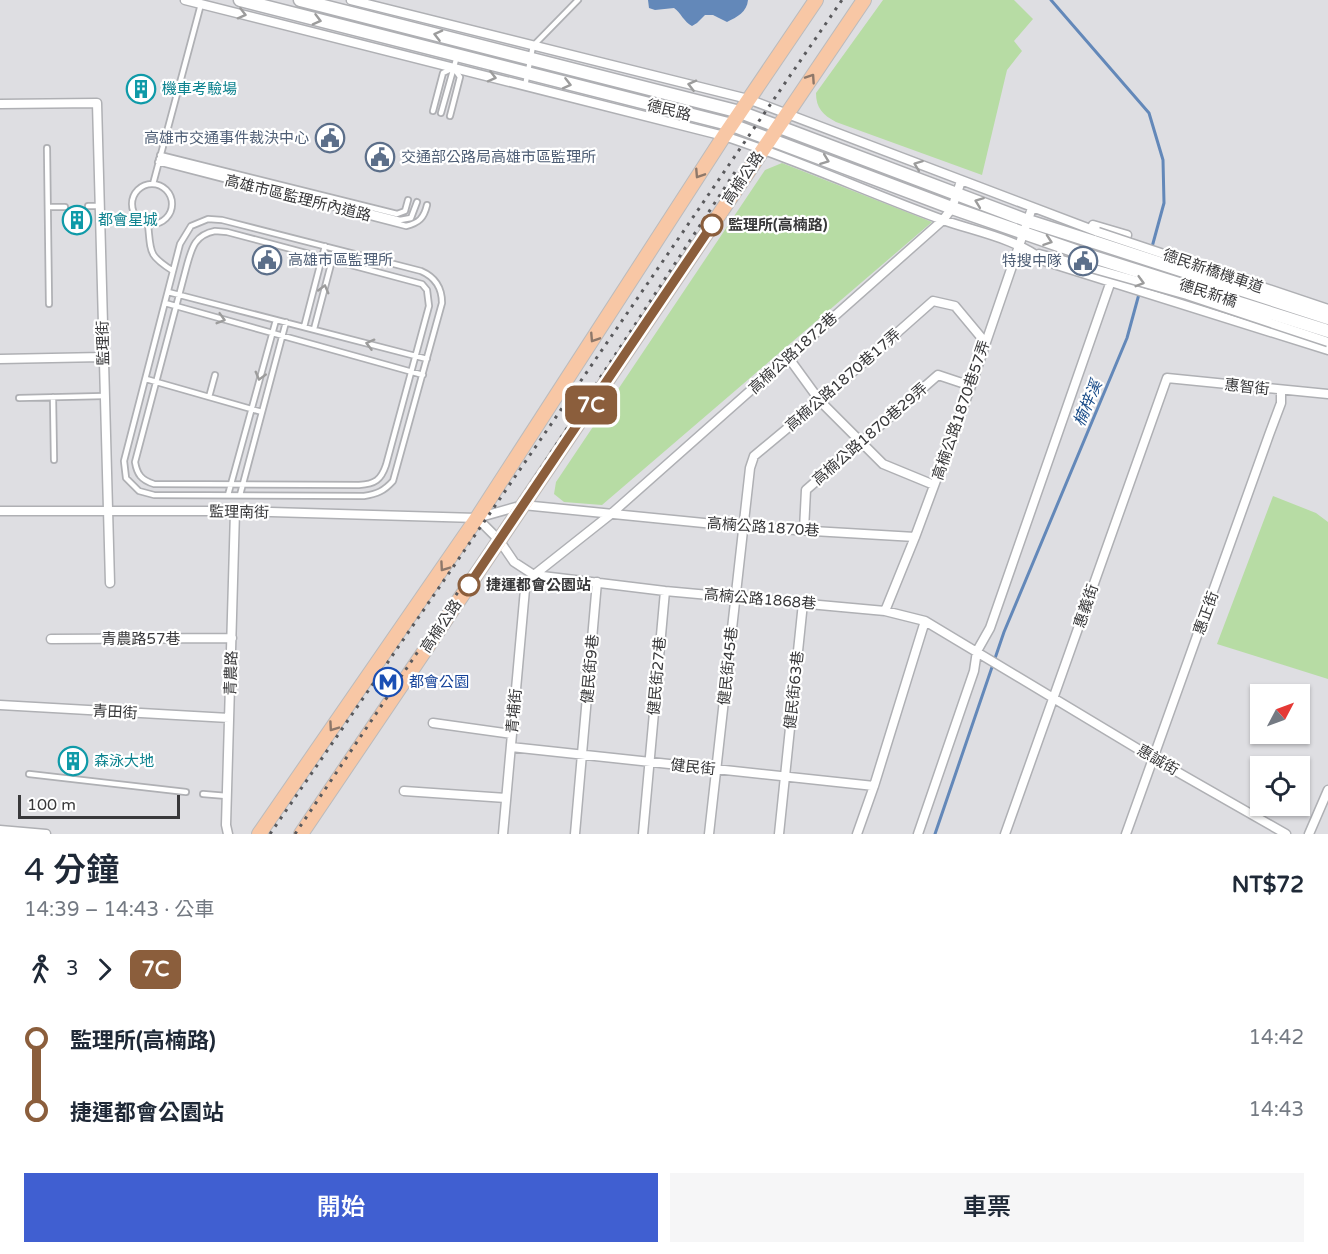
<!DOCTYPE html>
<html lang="zh-TW">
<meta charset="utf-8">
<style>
body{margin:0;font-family:"Varela Round","Noto Sans TC",sans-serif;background:#f6f6f7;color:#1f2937;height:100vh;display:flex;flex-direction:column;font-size:22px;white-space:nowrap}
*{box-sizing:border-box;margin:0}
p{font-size:20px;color:#747a83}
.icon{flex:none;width:33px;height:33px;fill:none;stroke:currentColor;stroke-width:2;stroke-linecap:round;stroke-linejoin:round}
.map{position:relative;height:834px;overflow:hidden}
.details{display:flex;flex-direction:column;background:#fff;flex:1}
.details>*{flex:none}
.badge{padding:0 12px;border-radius:9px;font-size:21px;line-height:39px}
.needle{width:39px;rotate:49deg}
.controls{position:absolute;left:1250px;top:684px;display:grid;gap:12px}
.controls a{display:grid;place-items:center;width:60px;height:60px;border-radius:0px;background:#fff;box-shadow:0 2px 4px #0004;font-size:30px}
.scale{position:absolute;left:18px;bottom:15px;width:162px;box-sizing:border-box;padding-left:6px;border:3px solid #38383a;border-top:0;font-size:16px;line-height:21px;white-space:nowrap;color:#38383a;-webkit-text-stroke:4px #fff;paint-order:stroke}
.map>.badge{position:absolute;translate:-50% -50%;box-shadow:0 0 0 3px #fff}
.legs{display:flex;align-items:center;gap:9px;height:66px;padding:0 24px;font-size:20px}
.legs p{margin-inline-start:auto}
.summary{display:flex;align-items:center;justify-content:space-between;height:102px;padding:0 24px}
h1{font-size:33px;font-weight:600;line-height:45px}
.cta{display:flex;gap:12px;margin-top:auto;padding:12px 24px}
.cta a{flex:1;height:69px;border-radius:0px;background:#405fd1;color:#fff;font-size:24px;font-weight:600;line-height:69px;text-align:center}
.cta a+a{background:#f6f6f7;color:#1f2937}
ul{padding:0 24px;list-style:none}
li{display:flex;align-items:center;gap:21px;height:72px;font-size:22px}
li i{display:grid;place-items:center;width:9px;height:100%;margin:0 8px;background:currentColor}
li i::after{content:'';width:15px;height:15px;margin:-8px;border:4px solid;border-radius:50%;background:#fff}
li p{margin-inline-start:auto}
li:first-child i{background:linear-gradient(#0000 50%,currentColor 0)}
li:last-child i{background:linear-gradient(currentColor 50%,#0000 0)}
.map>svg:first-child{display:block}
.green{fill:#b7dca4}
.water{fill:#6388b9}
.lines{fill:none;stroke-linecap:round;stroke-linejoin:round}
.stream{stroke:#6388b9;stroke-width:3}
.lane-casing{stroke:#afb0b4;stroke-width:8}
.street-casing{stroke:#afb0b4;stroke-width:11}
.secondary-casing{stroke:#afb0b4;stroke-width:15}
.primary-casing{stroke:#bbbbbc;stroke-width:16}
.lane{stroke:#fff;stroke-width:4.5}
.street{stroke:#fff;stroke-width:8}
.secondary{stroke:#fff;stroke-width:12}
.primary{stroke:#f8c7a5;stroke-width:14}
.rail{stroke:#59595c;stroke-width:3;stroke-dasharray:3 6;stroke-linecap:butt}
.street-bridge-casing{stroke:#afb0b4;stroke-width:11;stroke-linecap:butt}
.secondary-bridge-casing{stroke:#afb0b4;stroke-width:15;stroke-linecap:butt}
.street-bridge{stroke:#fff;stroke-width:8}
.secondary-bridge{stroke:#fff;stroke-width:12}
.oneway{stroke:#9c9c9c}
.oneway2{stroke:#8e786a}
.line-1-casing{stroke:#fff;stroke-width:14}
.line-1{stroke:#8b5e3c;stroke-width:9}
.stop-1-dot{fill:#fff;stroke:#8b5e3c;stroke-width:3}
.labels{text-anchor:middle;stroke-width:4.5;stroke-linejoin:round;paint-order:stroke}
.culture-label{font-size:15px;fill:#0d838f;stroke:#fff;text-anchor:start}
.street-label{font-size:15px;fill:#38383a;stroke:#fff}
.service-label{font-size:15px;fill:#4e5e75;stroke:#fff;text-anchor:end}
.stop-label{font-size:15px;font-weight:bold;fill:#38383a;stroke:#fff;text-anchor:start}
.transit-label{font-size:15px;fill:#164399;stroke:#fff;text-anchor:start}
.water-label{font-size:16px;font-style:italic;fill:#194b88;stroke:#fff}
</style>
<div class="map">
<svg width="1328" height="834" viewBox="0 0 1328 834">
<rect width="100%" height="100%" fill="#dedee2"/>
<path class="green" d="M883,0H1014L1033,19L1014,41L1022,51L1007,70L982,175L836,122C823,115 816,108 816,93Z
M782,163L932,222L602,505L564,502L554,494L556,482L765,170Z
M1273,496L1316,513L1328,522V679L1217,644Z"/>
<path class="water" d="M648,0H748C747,12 737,17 727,22L713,15H705L697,23L692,26C684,22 681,13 674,8L655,10L649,8Z"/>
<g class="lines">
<path class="stream" d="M1051,0L1149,113L1163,160L1164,203L1152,247
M935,834L1004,632L1127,338L1142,283"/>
<g class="lane-casing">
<path id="lane" d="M525,86L533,46L578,0
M433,111L443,73L451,69
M441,113L457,56
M450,116L460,77L455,70
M47,148L49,304
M160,155L397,214L405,211L408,200
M159,159L400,220L411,218L417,202
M158,162L406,226C419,223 424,218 427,205
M132 204a20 20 0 1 1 40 0a20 20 0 1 1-40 0Z
M153,184L201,4
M88,206H100
M48,207H65
M208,219L222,220L421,271C435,277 442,288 442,303L393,481C384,491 377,494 364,496L154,495L139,491L126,478L124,461L180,244L191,226Z
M148,224C151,253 148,255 173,271
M215,231L227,232L422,284L427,290L429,306L386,465C381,480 375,484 359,485L154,484C141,480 137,474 135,462L187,265C192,247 195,235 215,231Z
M168,292L427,359
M165,303L423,375
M304,327L325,246
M314,329L335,249
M146,379L262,412
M53,397L54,460
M209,397L215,375
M19,398L104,396
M228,495L276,320
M240,495L286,322
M29,774L186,792
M203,794L227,796"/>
</g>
<g class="street-casing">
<path id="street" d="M185,0L724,136C798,160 869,193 943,220C977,232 1015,238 1044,261L1328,350
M351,0L748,99L1098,232
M0,104L97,103L110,583
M1039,254L1084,266
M788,357L820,401L883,464L934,485
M0,359L103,357
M0,511H235L477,518L523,505L744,527L915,537
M477,518L499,540L514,562L534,575L665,591L885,611L925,621L1153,758L1286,834
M804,530L806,490L938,375L971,386
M885,611L915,537L971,386L1032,208
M51,639L232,638
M0,705L229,718
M433,723L512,734
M511,747L874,786
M404,791L506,798
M0,830L46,834
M228,834L226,825L235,511
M503,834L525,589L534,575L611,514L943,220L952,208L961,181
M575,834L597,582
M643,834L665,591
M709,834L750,468L754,456L820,401L933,301L955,306L985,342
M779,834L803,603
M857,834L874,786L925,621
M918,834L974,671L977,651L990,628L1127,235L1093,225
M1005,834L1167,378L1328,394
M1126,834L1269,435L1281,403V391
M1309,834L1328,790"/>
</g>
<g class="secondary-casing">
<path id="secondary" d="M240,0L732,125L952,208L1087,255
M300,0L740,112L1028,221L1094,242"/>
</g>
<g class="primary-casing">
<path id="primary" d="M259,834L477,518L724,136L816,0
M301,834L864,0"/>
</g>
<use href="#lane" class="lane"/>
<use href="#street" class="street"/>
<use href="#secondary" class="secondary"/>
<use href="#primary" class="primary"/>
<path class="rail" d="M270,834L842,0
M295,834L520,500L735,172"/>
<g class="street-bridge-casing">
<path id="street-bridge" d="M1098,232L1328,309
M1084,266L1187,295L1328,342"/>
</g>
<g class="secondary-bridge-casing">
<path id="secondary-bridge" d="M1094,242L1328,318
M1087,255L1328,331"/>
</g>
<use href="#street-bridge" class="street-bridge"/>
<use href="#secondary-bridge" class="secondary-bridge"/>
</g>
<defs><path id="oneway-chevron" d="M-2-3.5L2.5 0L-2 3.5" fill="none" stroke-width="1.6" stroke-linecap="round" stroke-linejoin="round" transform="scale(1.5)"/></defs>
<g class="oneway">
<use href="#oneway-chevron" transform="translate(242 14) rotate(14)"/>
<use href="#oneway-chevron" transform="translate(317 20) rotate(15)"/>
<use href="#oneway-chevron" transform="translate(438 35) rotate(-166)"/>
<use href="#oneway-chevron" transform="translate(492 77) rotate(14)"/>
<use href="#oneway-chevron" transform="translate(567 84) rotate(14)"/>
<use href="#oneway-chevron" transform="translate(692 85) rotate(-166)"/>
<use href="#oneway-chevron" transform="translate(825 160) rotate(21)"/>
<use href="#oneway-chevron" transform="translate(918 165) rotate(-159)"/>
<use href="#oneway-chevron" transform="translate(979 202) rotate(-159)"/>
<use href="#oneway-chevron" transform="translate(1048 241) rotate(19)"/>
<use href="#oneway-chevron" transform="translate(1140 282) rotate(16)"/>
<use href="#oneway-chevron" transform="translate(324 289) rotate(-75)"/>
<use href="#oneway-chevron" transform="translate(221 319) rotate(16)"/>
<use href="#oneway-chevron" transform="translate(370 344) rotate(-165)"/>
<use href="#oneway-chevron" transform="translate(260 376) rotate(105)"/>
</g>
<g class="oneway2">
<use href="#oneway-chevron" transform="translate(811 78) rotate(-56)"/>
<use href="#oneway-chevron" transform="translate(699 174) rotate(123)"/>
<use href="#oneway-chevron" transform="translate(594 338) rotate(123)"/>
<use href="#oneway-chevron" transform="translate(444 567) rotate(125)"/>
<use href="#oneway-chevron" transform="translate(333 727) rotate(125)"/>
</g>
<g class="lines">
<g class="line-1-casing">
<path id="line-1" d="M469,585L712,225"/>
</g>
<use href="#line-1" class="line-1"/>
</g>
<defs>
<g id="building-ring" transform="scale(1.5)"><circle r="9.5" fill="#fff" stroke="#0f9aa8" stroke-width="1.5"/><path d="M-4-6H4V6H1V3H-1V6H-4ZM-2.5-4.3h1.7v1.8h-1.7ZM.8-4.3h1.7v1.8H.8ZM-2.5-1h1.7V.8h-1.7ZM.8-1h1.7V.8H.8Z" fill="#0f9aa8"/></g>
<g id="civic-ring" transform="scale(1.5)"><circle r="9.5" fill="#fff" stroke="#5c6f8a" stroke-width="1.5"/><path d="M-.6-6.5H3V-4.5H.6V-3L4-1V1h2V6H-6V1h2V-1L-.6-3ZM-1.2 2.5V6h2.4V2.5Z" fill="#5c6f8a"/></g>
<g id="metro-ring" transform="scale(1.5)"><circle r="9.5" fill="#fff" stroke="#1a4fb4" stroke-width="1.5"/><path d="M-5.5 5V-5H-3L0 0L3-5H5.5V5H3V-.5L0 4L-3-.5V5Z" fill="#1a4fb4"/></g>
</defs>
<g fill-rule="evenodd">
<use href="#building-ring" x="141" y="89"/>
<use href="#civic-ring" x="330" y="138"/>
<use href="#civic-ring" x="380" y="157"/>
<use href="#building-ring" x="77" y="220"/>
<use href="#civic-ring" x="267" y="260"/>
<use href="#civic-ring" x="1083" y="261"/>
<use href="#metro-ring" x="388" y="682"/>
<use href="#building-ring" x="73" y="761"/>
</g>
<g class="stop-1-dot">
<circle cx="712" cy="225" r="10"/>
<circle cx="469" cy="585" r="10"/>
</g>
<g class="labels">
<g class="culture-label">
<text x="162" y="94">機車考驗場</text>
<text x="98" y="225">都會星城</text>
<text x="94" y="766">森泳大地</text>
</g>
<g class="street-label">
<text transform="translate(669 110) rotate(14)" y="5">德民路</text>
<text transform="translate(743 178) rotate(-56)" y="5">高楠公路</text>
<text transform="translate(298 198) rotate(14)" y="5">高雄市區監理所內道路</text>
<text transform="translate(1213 271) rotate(19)" y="5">德民新橋機車道</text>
<text transform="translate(1208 293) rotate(18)" y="5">德民新橋</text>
<text transform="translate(103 343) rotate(-91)" y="5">監理街</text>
<text transform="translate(793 353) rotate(-42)" y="5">高楠公路1872巷</text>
<text transform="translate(843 380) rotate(-41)" y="5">高楠公路1870巷17弄</text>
<text transform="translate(1247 387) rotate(6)" y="5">惠智街</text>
<text transform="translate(961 410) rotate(-71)" y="5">高楠公路1870巷57弄</text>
<text transform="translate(870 434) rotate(-41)" y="5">高楠公路1870巷29弄</text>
<text transform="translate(239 512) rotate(1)" y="5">監理南街</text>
<text transform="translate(763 527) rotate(4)" y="5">高楠公路1870巷</text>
<text transform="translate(760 599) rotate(5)" y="5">高楠公路1868巷</text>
<text transform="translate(1086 606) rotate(-71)" y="5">惠義街</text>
<text transform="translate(1206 613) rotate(-70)" y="5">惠正街</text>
<text transform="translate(441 626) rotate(-56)" y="5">高楠公路</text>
<text x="141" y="644">青農路57巷</text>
<text transform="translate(728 666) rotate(-84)" y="5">健民街45巷</text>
<text transform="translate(590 669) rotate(-85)" y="5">健民街9巷</text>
<text transform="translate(231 673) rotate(-88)" y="5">青農路</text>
<text transform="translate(657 676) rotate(-85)" y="5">健民街27巷</text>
<text transform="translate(794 690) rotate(-84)" y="5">健民街63巷</text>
<text transform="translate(514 711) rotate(-85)" y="5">青埔街</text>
<text transform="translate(115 712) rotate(3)" y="5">青田街</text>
<text transform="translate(1158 760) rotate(30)" y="5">惠誠街</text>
<text transform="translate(693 767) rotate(6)" y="5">健民街</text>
</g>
<g class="service-label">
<text x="309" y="143">高雄市交通事件裁決中心</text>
<text x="401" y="162" text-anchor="start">交通部公路局高雄市區監理所</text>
<text x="288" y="265" text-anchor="start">高雄市區監理所</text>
<text x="1062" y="266">特搜中隊</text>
</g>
<g class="stop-label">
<text x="728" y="230">監理所(高楠路)</text>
<text x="486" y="590">捷運都會公園站</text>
</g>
<g class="transit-label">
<text x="409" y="687">都會公園</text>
</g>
<g class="water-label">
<text transform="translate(1087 403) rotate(-67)" y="6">楠梓溪</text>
</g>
</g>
</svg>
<div class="controls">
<a><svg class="needle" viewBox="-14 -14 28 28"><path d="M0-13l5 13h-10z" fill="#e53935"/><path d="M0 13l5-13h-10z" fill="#747a83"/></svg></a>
<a><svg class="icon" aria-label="locate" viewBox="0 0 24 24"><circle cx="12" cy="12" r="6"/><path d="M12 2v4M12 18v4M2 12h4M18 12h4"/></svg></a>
</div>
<div class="scale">100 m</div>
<b class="badge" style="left:591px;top:405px;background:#8b5e3c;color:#fff">7C</b>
</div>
<section class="details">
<div class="summary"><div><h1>4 分鐘</h1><p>14:39 – 14:43 · 公車</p></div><b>NT$72</b></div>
<div class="legs"><svg class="icon" aria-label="walk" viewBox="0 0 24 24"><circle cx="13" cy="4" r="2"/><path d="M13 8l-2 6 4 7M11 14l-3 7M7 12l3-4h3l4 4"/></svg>3<svg class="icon" aria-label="forward" viewBox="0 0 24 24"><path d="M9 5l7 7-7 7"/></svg><b class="badge" style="background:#8b5e3c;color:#fff">7C</b></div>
<ul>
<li><i style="color:#8b5e3c"></i><b>監理所(高楠路)</b><p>14:42</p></li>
<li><i style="color:#8b5e3c"></i><b>捷運都會公園站</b><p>14:43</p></li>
</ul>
<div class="cta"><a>開始</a><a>車票</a></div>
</section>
